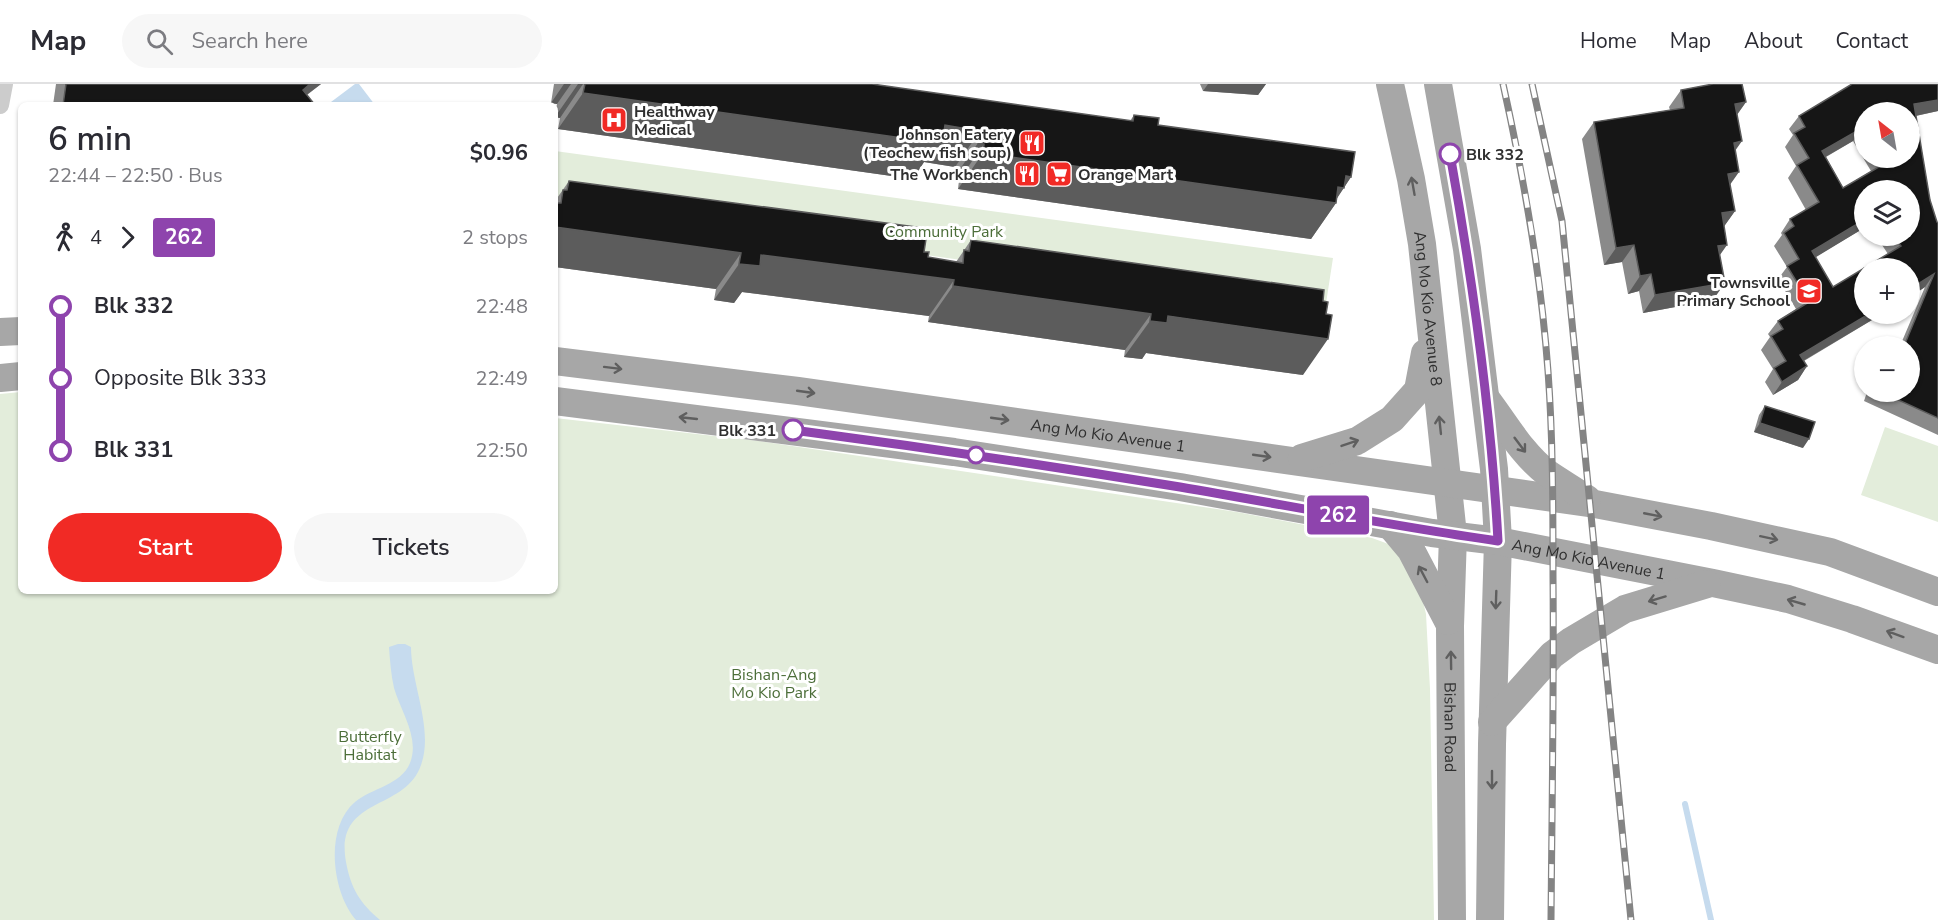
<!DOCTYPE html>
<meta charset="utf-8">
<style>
body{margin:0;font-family:"Nunito Sans",sans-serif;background:#f7f7f7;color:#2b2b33;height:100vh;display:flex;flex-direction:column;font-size:22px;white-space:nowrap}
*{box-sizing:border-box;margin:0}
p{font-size:20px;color:#7c7c81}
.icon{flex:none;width:33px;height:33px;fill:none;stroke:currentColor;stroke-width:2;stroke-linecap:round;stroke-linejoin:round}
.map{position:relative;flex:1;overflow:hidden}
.drawer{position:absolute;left:18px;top:18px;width:540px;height:492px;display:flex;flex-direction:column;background:#fff;border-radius:9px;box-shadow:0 2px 4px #0004}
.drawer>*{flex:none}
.badge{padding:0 12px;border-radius:4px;font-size:21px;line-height:39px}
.needle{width:39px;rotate:329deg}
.tools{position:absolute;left:1854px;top:18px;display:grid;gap:12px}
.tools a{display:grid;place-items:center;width:66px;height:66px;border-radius:50%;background:#fff;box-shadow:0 2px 4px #0004;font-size:30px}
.map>.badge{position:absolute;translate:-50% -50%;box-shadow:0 0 0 3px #fff}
.legs{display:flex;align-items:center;gap:9px;height:66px;padding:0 30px;font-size:20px}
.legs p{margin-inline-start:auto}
.headline{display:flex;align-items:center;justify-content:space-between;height:102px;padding:0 30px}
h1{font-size:33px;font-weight:600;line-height:45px}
.action{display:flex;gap:12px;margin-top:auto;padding:12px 30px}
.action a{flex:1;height:69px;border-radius:36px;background:#f12a25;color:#fff;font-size:24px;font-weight:600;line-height:69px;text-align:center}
.action a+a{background:#f7f7f7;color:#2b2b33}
ul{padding:0 30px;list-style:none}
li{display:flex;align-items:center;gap:21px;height:72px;font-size:22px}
li i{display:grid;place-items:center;width:9px;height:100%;margin:0 8px;background:currentColor}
li i::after{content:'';width:15px;height:15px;margin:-8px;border:4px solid;border-radius:50%;background:#fff}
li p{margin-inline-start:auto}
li:first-child i{background:linear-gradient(#0000 50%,currentColor 0)}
li:last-child i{background:linear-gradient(currentColor 50%,#0000 0)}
header{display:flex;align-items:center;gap:36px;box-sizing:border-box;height:84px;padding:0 30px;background:#fff;border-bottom:2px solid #e1e1e2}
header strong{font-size:28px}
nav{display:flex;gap:33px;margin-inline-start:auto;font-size:21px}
.search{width:420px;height:54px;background:#f7f7f7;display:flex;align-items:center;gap:15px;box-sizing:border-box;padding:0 21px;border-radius:33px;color:#7c7c81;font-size:22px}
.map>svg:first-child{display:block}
.green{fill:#e3eddb}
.water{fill:#c6dbee}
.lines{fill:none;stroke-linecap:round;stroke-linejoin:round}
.stream{stroke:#c6dbee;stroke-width:6}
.street{stroke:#ccc;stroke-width:18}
.primary{stroke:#a7a7a7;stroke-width:28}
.rail-casing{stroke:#848484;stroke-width:7}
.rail{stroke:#fff;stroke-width:4.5;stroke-dasharray:14;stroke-linecap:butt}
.wall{fill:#8a8a8a;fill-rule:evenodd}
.shaded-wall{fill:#5c5c5c}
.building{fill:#161616;stroke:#5c5c5c;stroke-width:1.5;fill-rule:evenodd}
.oneway{stroke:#5f5f5f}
.line-1-casing{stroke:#fff;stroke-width:14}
.line-1{stroke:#8e44ad;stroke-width:9}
.stop-1-dot{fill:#fff;stroke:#8e44ad;stroke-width:3}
.labels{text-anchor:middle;stroke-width:6;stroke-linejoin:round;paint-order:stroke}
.poi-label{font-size:16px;font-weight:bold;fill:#2f2f2f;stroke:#fff;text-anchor:end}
.stop-label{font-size:16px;font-weight:bold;fill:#2f2f2f;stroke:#fff;text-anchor:start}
.park-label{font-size:16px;fill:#4c6e39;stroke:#fff}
.street-label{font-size:16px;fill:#2f2f2f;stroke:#fff}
</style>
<header>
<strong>Map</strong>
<div class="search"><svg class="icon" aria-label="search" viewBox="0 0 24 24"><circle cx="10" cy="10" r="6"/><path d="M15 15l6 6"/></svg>Search here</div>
<nav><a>Home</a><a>Map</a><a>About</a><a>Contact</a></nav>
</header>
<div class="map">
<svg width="1938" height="836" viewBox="0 0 1938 836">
<rect width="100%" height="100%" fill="#fff"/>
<path class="green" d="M555,67L1333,174L1325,226L555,120Z
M21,308V507H555V334L759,357L1237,428L1372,454L1405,466L1417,492L1426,530L1430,605L1434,836H0V310Z
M1885,343L1938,362V438L1861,411Z"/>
<path class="water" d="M355,0H359L375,21H327Z
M398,560H405L411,563C411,600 434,645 421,681C405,728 334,712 346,778C351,805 360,819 380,836H356C332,809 324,744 355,718C372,704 401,701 410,679C420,654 401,628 394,604C391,591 390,577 389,563Z"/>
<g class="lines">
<path class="stream" d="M1685,720L1711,836"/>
<path class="street" d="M0,21L4,0"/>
<g class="primary">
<path id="s1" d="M1390,0L1411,95L1422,160L1453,451L1450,542L1452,836"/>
<path d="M1438,0L1467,165L1494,385L1498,457L1492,660L1490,836"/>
<path d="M0,248L21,247"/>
<path id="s2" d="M555,277L798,307L1595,420L1711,442L1830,468L1938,508"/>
<path d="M0,294L21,292"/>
<path d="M1487,316C1506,341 1522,370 1547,389C1560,398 1574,406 1587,415"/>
<path id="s3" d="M555,317L954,368L1180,403L1432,449L1498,457L1713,499L1788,515L1852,535L1938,566"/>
<path d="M1302,374L1357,357L1392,335L1418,306L1425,269"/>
<path d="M1390,441L1411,466L1448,537"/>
<path d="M1492,638L1552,571L1571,557L1625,525L1707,500"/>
</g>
<g class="rail-casing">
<path id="rail" d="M1503,0C1524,95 1541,190 1548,287C1553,355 1553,423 1553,491C1554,606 1552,721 1551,836
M1532,0L1562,137L1631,836"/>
</g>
<use href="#rail" class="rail"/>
</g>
<path class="wall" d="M56,0H321L307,11L315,21H53Z
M554,0H872L1130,37L1134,31L1158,41L1351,93L1336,115V119L1311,155L958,105L959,96L953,95L955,83L924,78L913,95L558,45L560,34L555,33L557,20L551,19Z
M1200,0H1266L1258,11L1203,7Z
M1852,0H1938V27L1916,32L1930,116L1937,138L1938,139V351L1864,317L1867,308H1910V262H1900L1925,203L1910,213V184H1864V230H1882L1804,277L1807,282L1798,296L1773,311L1765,298L1773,285L1761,266L1770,253L1768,250L1778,237L1796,225L1778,195L1787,183L1774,162L1782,151L1781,149L1790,135L1806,126L1788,94L1796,82L1785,63L1793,51L1789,45L1799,32ZM1864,28H1910V74H1864ZM1853,57L1871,87L1843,104L1826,73ZM1864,106H1910V152H1876L1888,170L1833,203L1815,173L1864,144Z
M1681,6L1746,18L1737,31L1735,66L1730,101L1735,127L1724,142L1713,216L1643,229L1639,207L1628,210L1622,178L1604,181L1582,55L1594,38L1670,26L1669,23Z
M569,97L921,155L924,168L928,173L956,178L971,156L1303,291L1146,269L1142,275L1124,273L1125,266L928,238L929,232L742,208L734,219L714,216L716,205L555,183V117Z
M1765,322L1803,364L1754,348L1759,331Z"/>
<path class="shaded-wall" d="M310,0H321L293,21L303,6Z
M564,0H571L557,20L551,19Z
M578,0H583L560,34L555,33Z
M1208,0H1266L1258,11L1203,7Z
M583,9L940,46L945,41L980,47L955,83L924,78L913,95L558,45Z
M1938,16V27L1910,33L1914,20Z
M1746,18L1733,36L1735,20Z
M1862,44L1853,57L1813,80L1822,67Z
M1742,57L1730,74L1734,59Z
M978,59L984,60L959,96L953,95Z
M983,69L1346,92L1351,93L1334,119H1336L1311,155L958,105Z
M1739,88L1727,105L1728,90Z
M1735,127L1723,144L1722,129Z
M1864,136V144L1803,181L1812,167Z
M555,143L741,169L716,205L555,183Z
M1634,161L1622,178L1604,181L1616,164Z
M1727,161L1715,178L1718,162Z
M761,171L954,196L929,232L742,208L734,219L714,216L739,180Z
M1651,190L1639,207L1628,210L1640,192Z
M1934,190L1925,203L1910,213V205Z
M1725,199L1713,216L1643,229L1655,211Z
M953,202L1151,230L1125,266L928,238Z
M1869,230H1882L1791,284L1800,271Z
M1168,232L1328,255L1303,291L1146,269L1142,275L1124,273L1150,237Z
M1807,282L1798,296L1773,311L1782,298Z
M1760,339L1809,355L1803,364L1754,348Z"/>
<path class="building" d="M66,0H310L303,6L315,21H63Z
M585,0H872L1133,37L1134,31L1159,34L1158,41L1355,68L1351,93L1346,92L1344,104L1338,103L1336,119L983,69L984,60L978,59L980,47L945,41L944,47L940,46L938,59L583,9Z
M1713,0H1742L1746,18L1735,20L1742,57L1734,59L1739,88L1728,90L1735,127L1722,129L1727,161L1718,162L1725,199L1655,211L1651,190L1640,192L1634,161L1616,164L1594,38L1684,24L1681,6Z
M1852,0H1938V16L1914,20L1930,116L1937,138L1938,139V334L1881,308H1910V262H1904L1934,190L1910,205V184H1864V230H1869L1800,271L1807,282L1782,298L1774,284L1786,277L1771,252L1783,245L1778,237L1809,218L1787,182L1799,175L1784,149L1794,142L1790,135L1819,118L1797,81L1809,74L1794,49L1805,43L1799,32ZM1864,28H1910V74H1880L1884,80L1843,104L1822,67L1862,44L1864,48ZM1864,106H1910V152H1894L1901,162L1833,203L1812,167L1864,136Z
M569,97L923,144L921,155H926L924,168H929L928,173L963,179L964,166L969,167L971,156L1324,206L1323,217L1328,218L1326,230L1332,231L1328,255L1168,232L1167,239L1150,237L1151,230L953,202L954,196L761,171L760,182L739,180L741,169L555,143V130L557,119H561L563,106H567Z
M1765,322L1815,338L1809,355L1760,339Z"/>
<defs><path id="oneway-shaft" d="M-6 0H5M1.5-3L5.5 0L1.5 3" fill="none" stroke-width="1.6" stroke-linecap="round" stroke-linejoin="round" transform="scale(1.5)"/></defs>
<g class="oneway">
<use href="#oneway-shaft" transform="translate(1413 102) rotate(-100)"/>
<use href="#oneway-shaft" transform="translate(613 284) rotate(7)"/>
<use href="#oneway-shaft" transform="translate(806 308) rotate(8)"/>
<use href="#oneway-shaft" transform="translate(688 334) rotate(-174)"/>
<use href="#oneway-shaft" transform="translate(1000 335) rotate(8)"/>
<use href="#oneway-shaft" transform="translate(1440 341) rotate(-96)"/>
<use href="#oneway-shaft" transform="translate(1350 359) rotate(-19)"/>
<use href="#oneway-shaft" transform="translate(1520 361) rotate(53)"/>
<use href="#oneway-shaft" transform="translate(1262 372) rotate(8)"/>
<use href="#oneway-shaft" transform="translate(1653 431) rotate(11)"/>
<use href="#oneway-shaft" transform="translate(1769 454) rotate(12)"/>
<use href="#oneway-shaft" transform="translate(1423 490) rotate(-118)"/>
<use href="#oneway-shaft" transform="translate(1657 515) rotate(163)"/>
<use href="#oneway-shaft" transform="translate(1496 516) rotate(92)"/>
<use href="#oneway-shaft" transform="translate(1796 518) rotate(-164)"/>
<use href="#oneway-shaft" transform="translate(1895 550) rotate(-160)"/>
<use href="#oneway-shaft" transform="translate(1451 576) rotate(-91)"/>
<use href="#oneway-shaft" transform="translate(1492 696) rotate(90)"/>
</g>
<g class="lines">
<g class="line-1-casing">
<path id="line-1" d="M793,346C922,363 1051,382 1180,403C1286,421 1391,442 1498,457C1491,327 1473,198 1450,70"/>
</g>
<use href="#line-1" class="line-1"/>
</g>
<defs>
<g id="hospital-square" transform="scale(1.35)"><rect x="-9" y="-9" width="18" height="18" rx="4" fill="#f12a25" stroke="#fff"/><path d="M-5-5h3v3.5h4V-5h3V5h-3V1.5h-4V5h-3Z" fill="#fff"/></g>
<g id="restaurant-square" transform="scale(1.35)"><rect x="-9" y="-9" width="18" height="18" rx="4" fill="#f12a25" stroke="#fff"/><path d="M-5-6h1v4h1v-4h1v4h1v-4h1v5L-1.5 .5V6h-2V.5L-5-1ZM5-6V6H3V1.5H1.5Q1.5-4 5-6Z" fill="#fff"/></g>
<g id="supermarket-square" transform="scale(1.35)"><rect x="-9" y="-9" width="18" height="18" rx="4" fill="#f12a25" stroke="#fff"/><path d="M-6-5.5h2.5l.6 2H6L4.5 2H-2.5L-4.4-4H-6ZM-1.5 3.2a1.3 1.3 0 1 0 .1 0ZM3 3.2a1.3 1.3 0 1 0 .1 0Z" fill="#fff"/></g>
<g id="school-square" transform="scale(1.35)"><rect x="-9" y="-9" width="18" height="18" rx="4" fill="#f12a25" stroke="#fff"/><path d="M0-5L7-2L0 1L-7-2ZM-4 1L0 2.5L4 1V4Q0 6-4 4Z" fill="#fff"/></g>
</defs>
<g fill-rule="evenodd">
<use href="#hospital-square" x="614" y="36"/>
<use href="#restaurant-square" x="1032" y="59"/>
<use href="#restaurant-square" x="1027" y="90"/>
<use href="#supermarket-square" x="1059" y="90"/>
<use href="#school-square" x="1809" y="207"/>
</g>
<g class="stop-1-dot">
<circle cx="1450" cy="70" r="10"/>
<circle cx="793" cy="346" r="10"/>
<circle cx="976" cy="371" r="8"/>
</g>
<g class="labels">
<g class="poi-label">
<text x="634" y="33" text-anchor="start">Healthway<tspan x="634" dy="18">Medical</tspan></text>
<text x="1012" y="56">Johnson Eatery<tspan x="1012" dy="18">(Teochew fish soup)</tspan></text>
<text x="1008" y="96">The Workbench</text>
<text x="1078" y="96" text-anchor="start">Orange Mart</text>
<text x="1790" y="204">Townsville<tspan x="1790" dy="18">Primary School</tspan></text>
</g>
<g class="stop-label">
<text x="1466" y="76">Blk 332</text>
<text x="776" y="352" text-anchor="end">Blk 331</text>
</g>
<g class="park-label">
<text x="944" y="153">Community Park</text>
<text x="774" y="596">Bishan-Ang<tspan x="774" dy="18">Mo Kio Park</tspan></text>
<text x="370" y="658">Butterfly<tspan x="370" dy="18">Habitat</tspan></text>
</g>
<g class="street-label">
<text dy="6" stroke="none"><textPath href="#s1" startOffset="228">Ang Mo Kio Avenue 8</textPath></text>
<text dy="6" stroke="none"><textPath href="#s2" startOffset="558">Ang Mo Kio Avenue 1</textPath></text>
<text dy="6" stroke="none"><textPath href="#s3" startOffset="1046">Ang Mo Kio Avenue 1</textPath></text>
<text dy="6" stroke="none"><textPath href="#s1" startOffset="648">Bishan Road</textPath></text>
</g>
</g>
</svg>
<div class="tools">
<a><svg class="needle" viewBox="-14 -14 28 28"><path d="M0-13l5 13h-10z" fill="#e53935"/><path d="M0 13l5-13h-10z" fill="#7c7c81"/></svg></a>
<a><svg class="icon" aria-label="layers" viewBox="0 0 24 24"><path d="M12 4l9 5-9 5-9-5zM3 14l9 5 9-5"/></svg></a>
<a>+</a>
<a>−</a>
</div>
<b class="badge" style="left:1338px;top:431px;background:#8e44ad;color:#fff">262</b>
<section class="drawer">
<div class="headline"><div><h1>6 min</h1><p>22:44 – 22:50 · Bus</p></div><b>$0.96</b></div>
<div class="legs"><svg class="icon" aria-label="walk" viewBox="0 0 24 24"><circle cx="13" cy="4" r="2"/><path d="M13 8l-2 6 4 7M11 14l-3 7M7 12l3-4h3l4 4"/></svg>4<svg class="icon" aria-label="forward" viewBox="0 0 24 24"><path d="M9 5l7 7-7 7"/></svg><b class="badge" style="background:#8e44ad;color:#fff">262</b><p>2 stops</p></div>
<ul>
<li><i style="color:#8e44ad"></i><b>Blk 332</b><p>22:48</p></li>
<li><i style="color:#8e44ad"></i><span>Opposite Blk 333</span><p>22:49</p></li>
<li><i style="color:#8e44ad"></i><b>Blk 331</b><p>22:50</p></li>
</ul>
<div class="action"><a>Start</a><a>Tickets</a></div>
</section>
</div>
